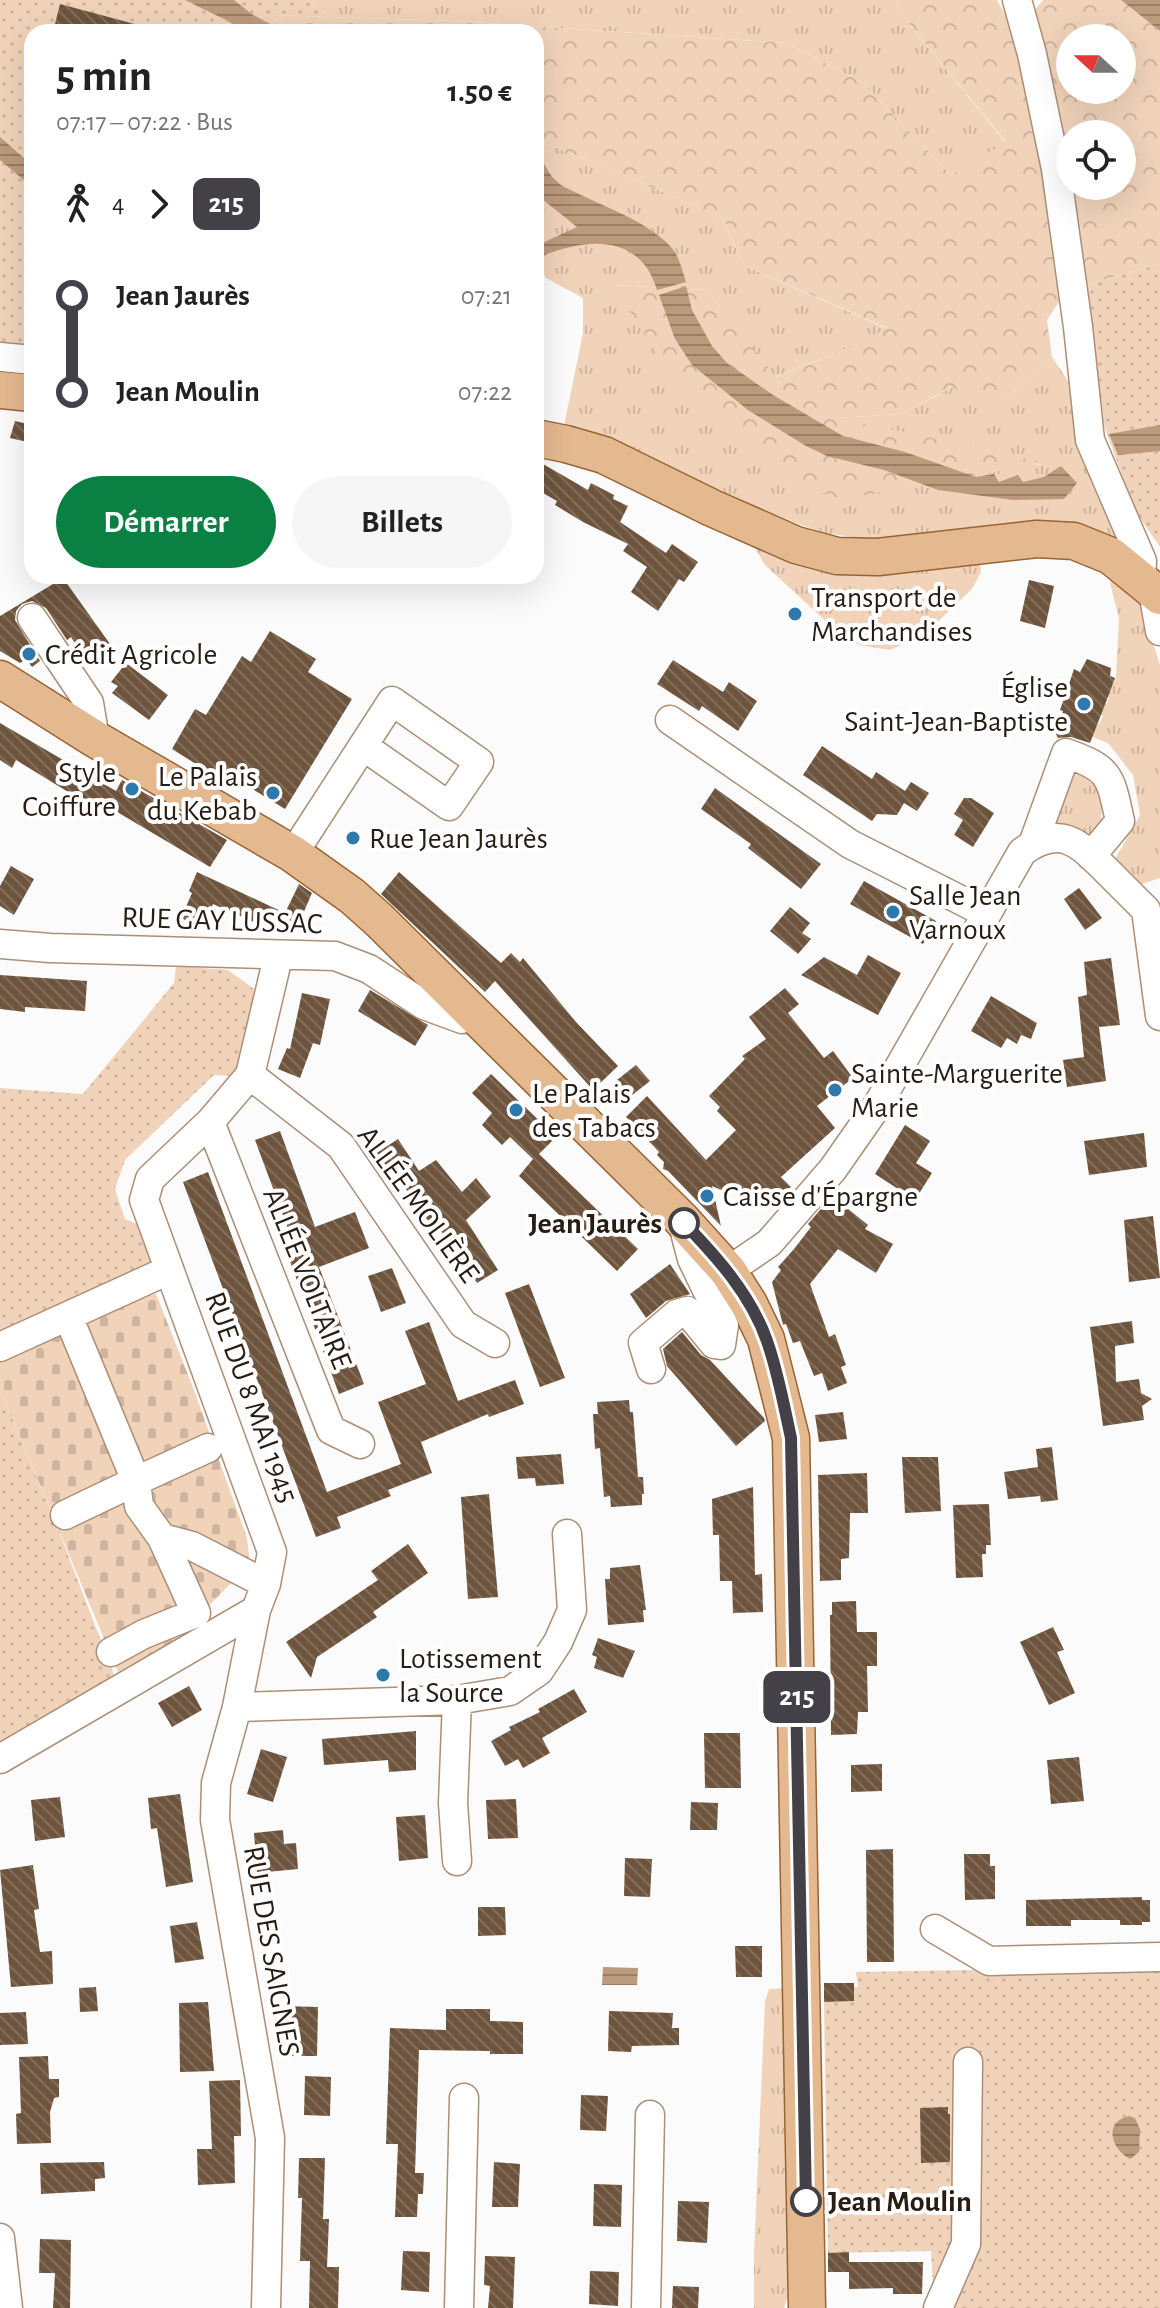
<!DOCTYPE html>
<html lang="fr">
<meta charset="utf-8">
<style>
body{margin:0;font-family:"Alegreya Sans",sans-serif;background:#f6f6f6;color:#222;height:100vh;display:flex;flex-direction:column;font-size:30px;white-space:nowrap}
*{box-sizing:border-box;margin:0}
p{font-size:26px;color:#767676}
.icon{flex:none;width:44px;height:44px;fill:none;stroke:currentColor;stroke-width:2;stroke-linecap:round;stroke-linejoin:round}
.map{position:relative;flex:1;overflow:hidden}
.side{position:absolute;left:24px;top:24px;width:520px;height:560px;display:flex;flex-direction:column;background:#fff;border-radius:24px;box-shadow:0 8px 32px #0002}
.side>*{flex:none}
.badge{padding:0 16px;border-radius:12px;font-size:28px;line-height:52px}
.needle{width:52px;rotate:291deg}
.controls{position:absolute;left:1056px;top:24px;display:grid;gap:16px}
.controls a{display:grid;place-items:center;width:80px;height:80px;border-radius:50%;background:#fff;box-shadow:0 8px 32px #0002;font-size:40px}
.map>.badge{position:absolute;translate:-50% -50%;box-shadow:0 0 0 4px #fff}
.legs{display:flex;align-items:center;gap:12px;height:88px;padding:0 32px;font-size:26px}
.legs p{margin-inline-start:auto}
.head{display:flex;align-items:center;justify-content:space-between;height:136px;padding:0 32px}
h1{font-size:44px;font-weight:700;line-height:60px}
.button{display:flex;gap:16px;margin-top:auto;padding:16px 32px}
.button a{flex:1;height:92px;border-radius:48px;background:#0b8043;color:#fff;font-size:32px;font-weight:700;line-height:92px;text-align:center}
.button a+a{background:#f6f6f6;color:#222}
ul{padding:0 32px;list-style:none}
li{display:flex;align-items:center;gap:28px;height:96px;font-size:30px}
li i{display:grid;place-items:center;width:12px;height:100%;margin:0 10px;background:currentColor}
li i::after{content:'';width:20px;height:20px;margin:-10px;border:6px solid;border-radius:50%;background:#fff}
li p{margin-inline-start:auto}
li:first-child i{background:linear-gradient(#0000 50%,currentColor 0)}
li:last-child i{background:linear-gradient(currentColor 50%,#0000 0)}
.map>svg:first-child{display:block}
.grass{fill:url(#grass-tufts)}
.forest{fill:url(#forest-crowns);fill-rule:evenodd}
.cemetery{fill:url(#cemetery-stones)}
.park{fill:url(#park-dots)}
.water{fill:url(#water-rules)}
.building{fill:url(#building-back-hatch)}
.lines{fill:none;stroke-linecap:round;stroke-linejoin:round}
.minor-casing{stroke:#ac8f77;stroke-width:31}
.major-casing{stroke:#976434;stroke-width:39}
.minor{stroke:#fff;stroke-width:28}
.major{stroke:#e5b990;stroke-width:36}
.line-1-casing{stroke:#fff;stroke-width:18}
.line-1{stroke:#434147;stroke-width:12}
.poi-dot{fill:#2e79ac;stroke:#fff;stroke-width:3}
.stop-1-dot{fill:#fff;stroke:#434147;stroke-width:4}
.labels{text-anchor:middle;stroke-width:8;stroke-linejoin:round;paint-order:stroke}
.poi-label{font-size:30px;fill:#281d13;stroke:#fff;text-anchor:start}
.street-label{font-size:30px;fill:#281d13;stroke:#fff}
.stop-label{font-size:30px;font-weight:bold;fill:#281d13;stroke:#fff;text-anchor:end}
</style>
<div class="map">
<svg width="1160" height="2308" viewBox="0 0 1160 2308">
<defs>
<pattern id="grass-tufts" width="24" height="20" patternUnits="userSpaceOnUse" patternTransform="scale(2)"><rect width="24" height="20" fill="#f1d3ba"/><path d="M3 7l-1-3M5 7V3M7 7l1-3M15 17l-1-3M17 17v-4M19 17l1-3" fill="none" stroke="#cfb59f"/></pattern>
<pattern id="forest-crowns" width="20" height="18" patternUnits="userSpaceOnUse" patternTransform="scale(2)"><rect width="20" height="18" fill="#f1d3ba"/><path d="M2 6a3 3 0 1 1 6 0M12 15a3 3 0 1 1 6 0" fill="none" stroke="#cfb59f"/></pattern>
<pattern id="cemetery-stones" width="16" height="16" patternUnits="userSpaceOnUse" patternTransform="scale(2)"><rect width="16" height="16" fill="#f1d3ba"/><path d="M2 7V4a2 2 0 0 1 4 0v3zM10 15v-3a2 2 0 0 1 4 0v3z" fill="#cfb59f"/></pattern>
<pattern id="park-dots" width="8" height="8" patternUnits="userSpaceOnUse" patternTransform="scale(2)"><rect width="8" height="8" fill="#f1d3ba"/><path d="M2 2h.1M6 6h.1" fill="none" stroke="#cfb59f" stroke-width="1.8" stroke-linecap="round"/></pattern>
<pattern id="water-rules" width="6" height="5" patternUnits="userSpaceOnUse" patternTransform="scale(2)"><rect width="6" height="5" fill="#bc9a7c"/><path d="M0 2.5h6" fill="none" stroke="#997d64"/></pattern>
<pattern id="building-back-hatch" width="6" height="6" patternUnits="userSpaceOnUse" patternTransform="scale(2)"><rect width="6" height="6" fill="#6e543d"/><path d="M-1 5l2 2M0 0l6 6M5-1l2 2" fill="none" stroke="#826e5c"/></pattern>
</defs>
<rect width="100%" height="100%" fill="#fbfbfb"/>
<path class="grass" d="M305,0H896L899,11L1006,143L951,175L861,82L787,43L456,21L331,17Z
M268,15L296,32H191Z
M536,140L613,170L724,219L743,265L888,329L839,352L775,377L706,290L614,285L792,485L1043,464L835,418L901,414L952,387L982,400L1012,393L1052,357L1076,393L1121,542L1018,526L868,539L823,533L749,505L642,453L564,426L583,333V298L546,278L536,261Z
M746,533L980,561L981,572L972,589L924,635L890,650L859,645L831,626L765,565Z
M1113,574L1138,596L1160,665V878L1139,885L1113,863L1140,815L1133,775L1108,743L1090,736L1095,723L1099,724L1103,716L1099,714L1102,703L1107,704L1109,697L1105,695L1110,682L1113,684L1116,677L1119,618L1110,583Z
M1071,766L1103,785L1101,824L1093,837L1069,827H1052Z
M785,1988L790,2290L784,2308H754V2254L765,2001L769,1989Z"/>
<path class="forest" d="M896,0H997L1011,25L1069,287L1047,320L1052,357L1012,393L982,401L951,387L901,414L839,418L1046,463L842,499L792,485L663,364L613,285L706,290L776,377L839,352L887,328L743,265L724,219L613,170L536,140V32H296L268,15L456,21L787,43L861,82L951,175L1006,142L899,11Z
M1043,0H1121L1160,31V264L1085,285L1031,15ZM1070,38H1122V90H1070ZM1070,134H1122V186H1070Z"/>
<path class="cemetery" d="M140,1278L148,1296L156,1294L194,1390L247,1538L249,1556L244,1570L174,1641L118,1672L0,1389V1340Z"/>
<path class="park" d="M0,0H305L331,17L268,15L191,32H32V353L9,352L0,343Z
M1160,264V547L1134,509L1103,422L1085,285Z
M176,966L228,970L254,989L251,1030L232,1076L214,1075L125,1160L115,1189L125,1219L142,1226L153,1265L0,1340V1088L83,1094L174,983Z
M0,1389L58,1529L115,1677L0,1742Z
M1160,1967V2308H952L961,2289L933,2285L931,2251L828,2253L824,2002L853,2001L854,1987H858L856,1972Z"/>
<path class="water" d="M185,0H234L253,15L286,32H243L228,21Z
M1121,0H1160V31Z
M0,137L32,165V187L0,160Z
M536,151L552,177L561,185C593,203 654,222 675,252C680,261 683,272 686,282L657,290C640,231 581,238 536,259V246L577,227L536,194Z
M686,286L692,310L712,346L727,363L773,395L843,436L905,452L976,477L994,474L999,482L1018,475L1023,482L1044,477L1061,466L1077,483L1064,499L1013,500L938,490L884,470L827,456L806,446L748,410L692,365L675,339L659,295Z
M1160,425V451L1118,455L1109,434Z
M603,1967L638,1968L637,1985H602Z
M1129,2116L1135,2118L1140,2129L1139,2152L1130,2159C1111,2149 1103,2122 1129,2116Z"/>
<path class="building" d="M60,4L142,26V32H53Z
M15,421L32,425V443L10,438Z
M543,464L588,490L591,483L614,495L613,499L628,506L620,522L666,553L672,544L698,562L684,582L679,579L658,611L631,592L647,567L623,551L628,544L583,522L555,505L557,501L536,489V477Z
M63,578L110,644L86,660L71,637L67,640L46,608L32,601L22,604L16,611L15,620L40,661L32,667L26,659L20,663L0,651V616Z
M1029,580L1054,586L1045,628L1020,621Z
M270,631L316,659L308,672L352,699L285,809L241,782L236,789L172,749L195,709L206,715L242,656L251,662Z
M1087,659L1111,668L1110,676L1115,678L1106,702L1090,743L1071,737L1058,738L1055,732L1063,711L1060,710L1068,687L1074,669L1080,672Z
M673,660L723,692L729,682L757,701L738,731L702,706L699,711L657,684Z
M126,663L168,695L149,720L112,693L118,686L111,682Z
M0,723L116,791L122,780L227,840L210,867L102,803L99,809L91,806L16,760L12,768L0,760Z
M822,746L872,779L876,772L905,791L911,782L929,793L917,811L904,803L897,815L877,814L872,821L803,775Z
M715,788L821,864L801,889L748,848L751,844L701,809Z
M964,798H971L994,813L973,847L954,835L963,820L954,814Z
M11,866L34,879L14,915L0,906V886Z
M197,872L285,913L299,884L312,893L296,930L283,924L279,933L213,904L202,928L181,918L192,893L189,891Z
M399,872L501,963L511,953L520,962L523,958L576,1022L618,1066L593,1090L495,981L485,992L381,894Z
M864,881L936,921L923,944L850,904Z
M1079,888L1102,918L1085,930L1064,899Z
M790,907L810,923L802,933L811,939L798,954L770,931Z
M868,955L901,973L878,1015L801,975L824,957L857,975Z
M1111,958L1120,1025L1099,1027L1106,1081L1067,1087L1063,1060L1084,1057L1078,997L1087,995L1084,962Z
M0,975L87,981L85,1011L25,1007V1012L0,1009Z
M785,988L799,1004L788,1013L824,1058L833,1051L853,1078L817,1106L835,1128L781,1177L791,1187L769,1209L756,1204L737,1185L728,1193L712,1186L721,1226L668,1171L663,1169L664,1162L657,1155L659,1152L626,1117L647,1096L706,1160L736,1130L717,1111L720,1107L709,1096L745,1059L742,1056L766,1039L749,1017Z
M370,990L428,1025L415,1046L358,1011Z
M302,993L330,999L320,1045L313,1043L300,1078L278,1069L287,1048L290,1049Z
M991,996L1037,1023L1031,1039L1021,1035L1017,1044L1007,1038L1001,1048L971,1031Z
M636,1065L650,1081L631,1096L617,1080Z
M491,1074L556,1137L539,1154L638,1249L617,1271L519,1176L533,1159L510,1137L502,1145L482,1125L492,1113L472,1093Z
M905,1125L930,1141L916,1163L932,1173L915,1200L875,1174Z
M280,1131L315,1227L355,1212L369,1248L319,1267L364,1384L339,1394L281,1237L290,1234L255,1140Z
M1144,1133L1147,1167L1089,1175L1084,1141Z
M398,1139L419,1171L436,1160L462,1192L476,1178L491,1197L466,1220L498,1270L477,1283L441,1231L437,1234L401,1182L396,1184L375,1154Z
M208,1172L327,1492L401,1464L378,1402L426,1384L405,1331L429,1322L458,1401L515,1380L524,1404L489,1417L488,1414L421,1442L432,1473L388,1490L391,1496L337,1517L341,1528L316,1537L183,1182Z
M832,1196L868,1225L865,1229L893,1244L876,1273L838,1249L810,1284L829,1337L835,1334L846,1365L841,1367L847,1383L828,1391L822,1373L814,1376L800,1341L793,1343L786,1324L783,1325L772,1282L781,1270L778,1267L794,1249L811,1227L808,1224Z
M1153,1216L1160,1278L1129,1282L1124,1220Z
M670,1264L690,1294L666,1301L646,1318L630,1294Z
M392,1268L406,1303L381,1312L368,1276Z
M529,1284L565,1378L540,1387L505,1293Z
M1132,1321L1134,1343L1115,1346L1116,1382L1139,1379L1141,1393L1152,1399L1142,1406L1144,1420L1103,1426L1090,1327Z
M682,1332L701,1355L710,1360L764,1418L765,1421L736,1446L667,1366L663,1349Z
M629,1400L630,1412H633L638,1477H643L644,1494H642V1505L611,1507L610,1496L604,1497L600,1448L595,1449L593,1414H598L597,1402Z
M843,1412L847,1439L819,1442L815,1415Z
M1052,1447L1058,1500L1041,1502L1040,1496L1008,1499L1004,1472L1038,1467L1036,1449Z
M561,1454L564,1484L536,1486L535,1478L518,1479L516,1457Z
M902,1457H938L941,1511L905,1513Z
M867,1473L868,1513H850L849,1558L841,1559V1580L820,1581L818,1475Z
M753,1487L755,1575L762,1574L763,1612L733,1613L732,1581H720L719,1535H713L712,1499Z
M489,1494L498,1597L468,1599L461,1497Z
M989,1504L991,1545H986V1554H982L983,1577L956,1578L953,1505Z
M408,1544L428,1573L373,1612L377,1617L317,1657L311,1678L286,1642L378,1580L371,1571Z
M640,1565L646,1610H643L644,1622L608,1625L605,1579H610V1568Z
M856,1601L857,1632H877V1666H867L868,1712H858L857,1734L831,1735L830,1615H832V1602Z
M1053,1627L1064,1650L1057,1652L1075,1693L1049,1705L1020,1642Z
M598,1638L635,1651L623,1678L594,1668L597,1657L592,1655Z
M189,1686L202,1710L172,1727L158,1703Z
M574,1689L587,1712L542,1738L550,1753L523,1768L518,1759L505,1766L491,1741L511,1730L509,1727L540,1712L538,1709Z
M416,1731V1770L389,1772L388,1760L324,1765L322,1739Z
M704,1733H740L741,1788H705Z
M261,1749L287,1757L273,1802L247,1794Z
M1079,1757L1084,1801L1051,1804L1047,1760Z
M882,1764V1791L851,1792V1765Z
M180,1794L193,1882L166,1887L157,1828L151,1829L148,1798Z
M60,1797L65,1837L35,1841L31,1800Z
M516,1799L518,1838L488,1839L486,1800Z
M691,1802L718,1803L717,1830H690Z
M425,1815L428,1858L399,1861L396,1817Z
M283,1830L284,1844L296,1843L298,1869L257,1873L254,1833Z
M893,1849L894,1962H867L866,1850Z
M964,1854H990V1866H995V1899L965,1900Z
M625,1858L652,1859L650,1897L624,1896Z
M33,1865L39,1909L34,1910L40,1952L52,1951L53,1984L11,1987L0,1870Z
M1142,1897V1900H1150V1922H1142V1925H1120V1920H1071V1926H1026V1900Z
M478,1907H505L506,1935L478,1936Z
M197,1922L204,1959L175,1963L170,1926Z
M735,1946H762V1977H736Z
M824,1983H854V2001L824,2002Z
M96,1987L98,2011L80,2012L79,1988Z
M208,2002L214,2071L180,2072L179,2003Z
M283,2006L318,2007L317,2056H287L288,2023L282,2022Z
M446,2009H490V2021L523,2022V2054H490V2051L419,2050L415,2173H424L423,2194H418L417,2217H395L398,2144H386L390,2028L446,2030Z
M609,2011L673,2013L672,2028H679V2045L632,2046L631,2052L608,2051Z
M26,2012L28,2044L0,2045V2013Z
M48,2056L49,2079H59V2097L54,2098L50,2112L51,2143L17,2144L16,2114L21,2113L19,2057Z
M305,2076L331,2077L330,2116L304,2115Z
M240,2080L241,2136H234L235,2183L198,2185L197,2149H212L209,2081Z
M581,2095L608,2096L606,2131L580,2130Z
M948,2107V2114H950V2162L921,2163L920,2108Z
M299,2158H325L323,2219H329L327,2267H339L338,2308H309L310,2261H300L302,2198H298Z
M104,2162L105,2178L95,2179V2191L41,2194L40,2163Z
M494,2162L520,2164L518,2207H492Z
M594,2184L622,2185L621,2227L593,2226Z
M678,2201L709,2202L707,2243L677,2241Z
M40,2239L71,2240L70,2308H53L55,2273H39Z
M403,2251L430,2252L429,2292L401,2290Z
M849,2252V2272H828V2253Z
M485,2256L515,2257L513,2308H488L490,2286L484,2285Z
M849,2262H923L922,2294H893V2288L849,2289Z
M590,2271L619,2272L618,2306L589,2304Z
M673,2286L699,2287L698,2308H672Z"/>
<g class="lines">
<g class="minor-casing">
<path id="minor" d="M1017,0L1032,54L1056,169L1078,327L1090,440L1142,561L1141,581
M0,357L32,360
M1153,591L1160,631
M32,618L89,703L95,739
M670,720L850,844L986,913
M1033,844L1066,753C1111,769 1110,776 1120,821L1091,856
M293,854L392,701L479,762L449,806L363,746
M1146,910L1160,1016
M0,944L50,948L335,956L369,969L424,1005L462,1019L474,1012
M250,1075L341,1146L463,1324L495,1343
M210,1122L331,1430L360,1444
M728,1271L769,1243L833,1169L877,1106L1022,852C1060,824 1078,842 1106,870C1120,884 1133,897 1146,910
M68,1316L136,1481L208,1448
M0,1347L169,1270
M651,1369L643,1343L677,1314L687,1311L714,1344L721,1345L724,1325L692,1259L682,1221
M65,1515L136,1481L139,1506L162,1538
M256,1610L237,1707L216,1783L215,1820L270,2138L266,2308
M111,1652L144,1634L196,1613L162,1538L192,1546L266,1584
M457,1700L453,1803L457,1861
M237,1707L457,1700L510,1691L539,1671L558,1642L572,1610L567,1534
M0,1759L256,1610L266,1584L272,1552L144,1200L150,1179L210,1122L250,1075L278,957
M935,1929L989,1961L1160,1957
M0,2238L8,2308
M459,2308L464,2098
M646,2308L650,2115
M938,2308L966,2244L968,2062"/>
</g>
<g class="major-casing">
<path id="major" d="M0,390L32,393
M536,438L566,444L604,455L712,508L796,545L837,556L878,557L1037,539L1074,541L1111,556L1160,596
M0,679L95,739L293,854L352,896L379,920L682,1220L728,1271L749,1304L766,1339L791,1438L807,2308"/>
</g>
<use href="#minor" class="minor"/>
<use href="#major" class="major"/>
</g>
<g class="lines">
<g class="line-1-casing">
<path id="line-1" d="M684,1223C717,1257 751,1295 767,1341C778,1372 784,1406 791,1438L806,2201"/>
</g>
<use href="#line-1" class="line-1"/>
</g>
<g class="poi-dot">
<circle cx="795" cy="614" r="8"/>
<circle cx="29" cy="654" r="8"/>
<circle cx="1084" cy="704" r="8"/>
<circle cx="132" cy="789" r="8"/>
<circle cx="273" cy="793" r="8"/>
<circle cx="353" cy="838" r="8"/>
<circle cx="893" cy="912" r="8"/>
<circle cx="835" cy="1090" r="8"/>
<circle cx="516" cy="1110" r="8"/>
<circle cx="707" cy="1196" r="8"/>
<circle cx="383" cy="1675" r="8"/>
</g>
<g class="stop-1-dot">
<circle cx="684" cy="1223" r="14"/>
<circle cx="806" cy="2201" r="14"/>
</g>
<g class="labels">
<g class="poi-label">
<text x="811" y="607">Transport de<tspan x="811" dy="34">Marchandises</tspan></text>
<text x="45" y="664">Crédit Agricole</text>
<text x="1068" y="697" text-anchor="end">Église<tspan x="1068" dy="34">Saint-Jean-Baptiste</tspan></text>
<text x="116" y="782" text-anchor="end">Style<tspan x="116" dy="34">Coiffure</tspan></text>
<text x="257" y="786" text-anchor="end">Le Palais<tspan x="257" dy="34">du Kebab</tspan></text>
<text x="369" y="848">Rue Jean Jaurès</text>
<text x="909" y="905">Salle Jean<tspan x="909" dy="34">Varnoux</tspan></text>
<text x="851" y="1083">Sainte-Marguerite<tspan x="851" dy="34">Marie</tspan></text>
<text x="532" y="1103">Le Palais<tspan x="532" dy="34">des Tabacs</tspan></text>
<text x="723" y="1206">Caisse d'Épargne</text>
<text x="399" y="1668">Lotissement<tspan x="399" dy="34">la Source</tspan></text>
</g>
<g class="street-label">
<text transform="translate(222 920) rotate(2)" y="10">RUE GAY LUSSAC</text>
<text transform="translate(419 1204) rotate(54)" y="10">ALLÉE MOLIÈRE</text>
<text transform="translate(308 1278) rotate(68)" y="10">ALLÉE VOLTAIRE</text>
<text transform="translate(252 1397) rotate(70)" y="10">RUE DU 8 MAI 1945</text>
<text transform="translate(272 1951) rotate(80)" y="10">RUE DES SAIGNES</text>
</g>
<g class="stop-label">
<text x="662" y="1233">Jean Jaurès</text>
<text x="828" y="2211" text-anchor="start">Jean Moulin</text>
</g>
</g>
</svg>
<div class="controls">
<a><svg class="needle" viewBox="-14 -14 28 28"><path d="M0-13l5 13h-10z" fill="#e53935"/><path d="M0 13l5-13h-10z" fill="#767676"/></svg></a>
<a><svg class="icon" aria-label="locate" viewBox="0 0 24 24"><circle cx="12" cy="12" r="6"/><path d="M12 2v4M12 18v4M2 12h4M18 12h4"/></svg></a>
</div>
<b class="badge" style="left:797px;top:1697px;background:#434147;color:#fff">215</b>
<section class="side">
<div class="head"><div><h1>5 min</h1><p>07:17 – 07:22 · Bus</p></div><b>1.50 €</b></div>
<div class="legs"><svg class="icon" aria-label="walk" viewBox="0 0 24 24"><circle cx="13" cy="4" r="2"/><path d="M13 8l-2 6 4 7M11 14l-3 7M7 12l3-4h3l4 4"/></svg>4<svg class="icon" aria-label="forward" viewBox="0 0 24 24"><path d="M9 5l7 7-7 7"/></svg><b class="badge" style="background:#434147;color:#fff">215</b></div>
<ul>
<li><i style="color:#434147"></i><b>Jean Jaurès</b><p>07:21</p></li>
<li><i style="color:#434147"></i><b>Jean Moulin</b><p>07:22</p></li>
</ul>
<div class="button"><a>Démarrer</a><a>Billets</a></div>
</section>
</div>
